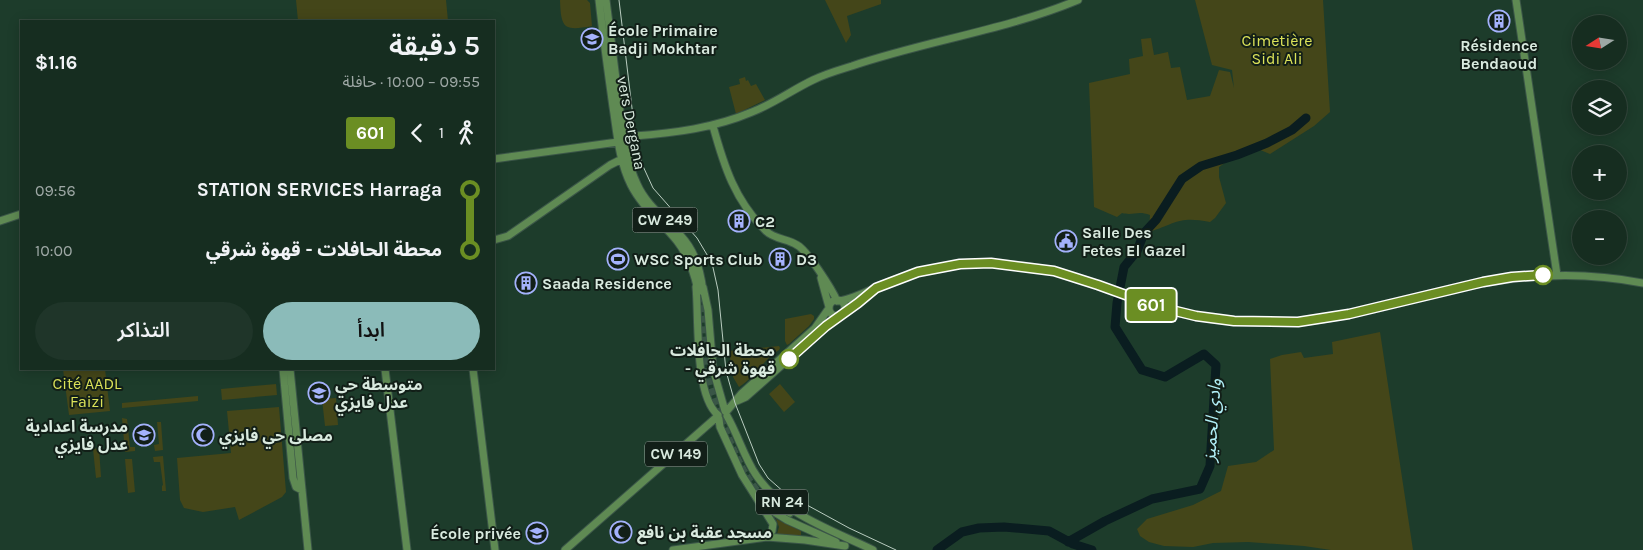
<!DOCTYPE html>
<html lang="ar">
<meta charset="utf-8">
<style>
body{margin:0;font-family:Karla,"Noto Sans Arabic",sans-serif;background:#1f3529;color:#f1f3f6;direction:rtl;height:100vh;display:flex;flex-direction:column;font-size:19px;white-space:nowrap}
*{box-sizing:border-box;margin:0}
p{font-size:16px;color:#9ea8a5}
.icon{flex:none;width:28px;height:28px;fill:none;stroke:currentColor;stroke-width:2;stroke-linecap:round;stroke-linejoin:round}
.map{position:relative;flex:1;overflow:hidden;direction:ltr}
.details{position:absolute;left:20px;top:20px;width:475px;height:350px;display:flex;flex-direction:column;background:#162d20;border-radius:0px;box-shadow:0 2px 12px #0003,0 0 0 1px #35493e;direction:rtl}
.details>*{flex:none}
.badge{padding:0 10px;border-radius:4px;font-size:18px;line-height:32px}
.needle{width:32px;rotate:258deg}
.buttons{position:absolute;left:1572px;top:15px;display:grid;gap:10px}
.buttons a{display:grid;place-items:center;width:55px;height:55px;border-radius:50%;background:#162d20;box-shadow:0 2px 12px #0003,0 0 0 1px #35493e;font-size:25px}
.map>.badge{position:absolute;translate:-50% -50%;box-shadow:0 0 0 2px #fff}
.legs{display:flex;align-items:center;gap:8px;height:55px;padding:0 15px;font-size:16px}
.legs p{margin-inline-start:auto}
.overview{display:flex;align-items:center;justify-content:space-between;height:85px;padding:0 15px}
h1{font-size:28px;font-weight:600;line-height:38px}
.primary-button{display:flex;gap:10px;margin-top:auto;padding:10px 15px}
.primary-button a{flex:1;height:58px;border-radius:30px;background:#8bbbb9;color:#111;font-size:20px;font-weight:600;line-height:58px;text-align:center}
.primary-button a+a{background:#1f3529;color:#f1f3f6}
ul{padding:0 15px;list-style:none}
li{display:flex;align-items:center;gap:18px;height:60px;font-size:19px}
li i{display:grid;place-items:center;width:8px;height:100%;margin:0 6px;background:currentColor}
li i::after{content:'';width:12px;height:12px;margin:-6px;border:4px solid;border-radius:50%;background:#162d20}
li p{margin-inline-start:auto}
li:first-child i{background:linear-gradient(#0000 50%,currentColor 0)}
li:last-child i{background:linear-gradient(currentColor 50%,#0000 0)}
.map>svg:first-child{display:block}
.green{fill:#444619}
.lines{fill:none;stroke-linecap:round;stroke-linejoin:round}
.river{stroke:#0a1d20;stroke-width:9}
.major-tunnel{stroke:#395646;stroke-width:7;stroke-dasharray:7 3.5;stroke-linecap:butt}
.major-casing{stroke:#3b5648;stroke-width:9}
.major{stroke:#5f8a53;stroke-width:7}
.tram{stroke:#b9ccc0;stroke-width:1}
.line-1-casing{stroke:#fff;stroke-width:11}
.line-1{stroke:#6b8e23;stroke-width:8}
.stop-1-dot{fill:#fff;stroke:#6b8e23;stroke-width:2.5}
.labels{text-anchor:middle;stroke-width:4;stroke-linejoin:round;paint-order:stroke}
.shield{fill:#121f18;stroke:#9dada3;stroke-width:1}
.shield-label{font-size:15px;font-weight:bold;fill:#d9eadf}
.poi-label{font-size:16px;font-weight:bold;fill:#d9eadf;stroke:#121f18;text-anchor:start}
.park-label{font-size:16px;fill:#dbe259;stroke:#121f18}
.street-label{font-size:16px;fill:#d9eadf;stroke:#121f18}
.stop-label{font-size:16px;font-weight:bold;fill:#d9eadf;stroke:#121f18;text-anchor:end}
.water-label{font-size:18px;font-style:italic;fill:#b1eff7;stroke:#121f18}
</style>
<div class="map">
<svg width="1643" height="550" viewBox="0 0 1643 550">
<rect width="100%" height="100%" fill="#1d3c2b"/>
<path class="green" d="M296,0H446L448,21H298Z
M560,0H587L590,3L592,26C564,31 561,29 560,0Z
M825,0H881V4L847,16L851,35L846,43Z
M1195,0H1323L1330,112L1314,126L1270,154L1253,147L1244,149L1219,167V177L1226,203L1215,218L1210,222C1179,216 1177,223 1149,232L1150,215C1137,210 1134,216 1122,213L1117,217L1094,207L1089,83L1130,74L1129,59L1143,56L1141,39L1151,38L1154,55L1168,52L1171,68L1180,67L1187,100L1210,96L1219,70L1230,72L1234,88L1232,70L1212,65Z
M745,77L746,81L748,80L751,86L756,84L765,100L736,114L729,87L740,84L739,79Z
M811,314L814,316V319L809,326L789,344L787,345L785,341V319Z
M1380,332L1413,550H1331L1304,546L1248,542L1213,543L1193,547L1164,546L1149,542L1140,536L1137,529L1147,519L1193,505L1221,491L1228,466L1256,462L1274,450L1270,359L1282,355L1301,352L1304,358L1333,354L1332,342Z
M779,346L780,348L779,350C763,360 755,377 739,387L733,377L729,351Z
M63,369H105L110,411L69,415Z
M276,384L277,395L222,400L221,389Z
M780,384L795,402L784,412L769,394Z
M198,396V401L122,408V403Z
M336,398L338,425L325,426L322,399Z
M279,407L286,492L282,497L239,520L235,507L203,512L184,508L180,500L177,458L231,453L227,411Z
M122,418L127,419L130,447H135V451L125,452Z
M157,422H161L163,450L155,451L154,445L159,444Z
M99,448L101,477L96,478L93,449Z
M163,456L166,491H162V486L163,485L160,462H154L153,457Z
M125,459H132L135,492L128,493Z
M776,519L801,531V536L777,534L779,527Z"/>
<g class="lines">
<path class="river" d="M1068,542L1105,521L1152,499L1200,489L1210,466L1216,365L1204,354L1165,377L1142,370L1115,327L1117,303L1124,267L1137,251L1144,233L1156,220L1182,179L1201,166L1237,155L1267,143L1292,130L1306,118
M937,550L962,532L979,528L1004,527L1049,531L1073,544L1092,550"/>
<path class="major-tunnel" d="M699,295C704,328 701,362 712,393C727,431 739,478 771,505"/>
<g class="major-casing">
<path id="major" d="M599,0C603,36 608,71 613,107C617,133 619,161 631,185C642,207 662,222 677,241C688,255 694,272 698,290
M606,0C610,32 614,63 618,95C622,124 624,156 637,184C646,205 666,219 681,236C695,251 701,272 703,292
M1516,0L1557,275
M621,118L627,129L634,136C675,133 714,128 752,112C773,104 792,90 813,80C825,74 839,70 852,66C926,41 1006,30 1078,0
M713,126C724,166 735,201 766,231C774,239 788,239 797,245C807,250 832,289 837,301
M494,159L618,142
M0,221L21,214
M494,240L508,236L610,165L622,159
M821,278L829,307
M696,287C699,317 694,395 718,415
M703,287L708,310L713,369L725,411
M829 308a8 8 0 1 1 16 0a8 8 0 1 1-16 0Z
M840,301C855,298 868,291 882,285C916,271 954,261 990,263C1010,264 1037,267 1056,272C1091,281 1124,296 1158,307C1201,321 1252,324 1297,322C1334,320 1378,307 1414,298C1493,278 1563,267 1643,283
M843,313L858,303L870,293
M283,369L293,478L296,487L302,490
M290,369L308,550
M385,369L407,550
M473,369L495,550
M737,401L746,397L826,326L840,315
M726,412L742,393L815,328L829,308
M727,416C738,435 744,457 756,475C782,514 832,530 873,550
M719,419L720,427L742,475L773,524L772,531L767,537
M771,501L790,513
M763,505L787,520L836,542
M565,550L718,416
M673,550L767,537L805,540L845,546"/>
</g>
<use href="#major" class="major"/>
<path class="tram" d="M619,0L635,133L642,164L653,188L697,238L712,263L718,290L726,371L735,403L759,464L768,478L785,493L849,528L896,550"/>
</g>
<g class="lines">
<g class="line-1-casing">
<path id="line-1" d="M789,359L826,326L858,303L876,288L918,272L960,264L991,263L1054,271L1098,285L1159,307L1196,316L1234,321L1298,322L1349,314L1483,282L1512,277L1543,275"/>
</g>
<use href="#line-1" class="line-1"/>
</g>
<defs>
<g id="building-ring" transform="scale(1.125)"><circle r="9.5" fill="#121f18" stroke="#a4b2fc" stroke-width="1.5"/><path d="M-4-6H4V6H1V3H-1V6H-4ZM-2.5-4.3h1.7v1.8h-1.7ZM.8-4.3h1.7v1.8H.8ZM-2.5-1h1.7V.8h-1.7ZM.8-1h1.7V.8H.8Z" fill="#a4b2fc"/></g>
<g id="school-ring" transform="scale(1.125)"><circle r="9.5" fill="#121f18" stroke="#a4b2fc" stroke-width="1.5"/><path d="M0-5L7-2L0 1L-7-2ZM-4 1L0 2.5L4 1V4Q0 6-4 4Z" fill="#a4b2fc"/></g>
<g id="civic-ring" transform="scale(1.125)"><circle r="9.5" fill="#121f18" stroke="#a4b2fc" stroke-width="1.5"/><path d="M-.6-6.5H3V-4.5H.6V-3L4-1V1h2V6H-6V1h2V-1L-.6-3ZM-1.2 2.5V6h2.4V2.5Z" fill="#a4b2fc"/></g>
<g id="stadium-ring" transform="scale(1.125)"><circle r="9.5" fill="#121f18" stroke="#a4b2fc" stroke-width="1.5"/><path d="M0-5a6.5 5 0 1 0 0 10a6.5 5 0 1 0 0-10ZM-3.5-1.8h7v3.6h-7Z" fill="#a4b2fc"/></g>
<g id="university-ring" transform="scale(1.125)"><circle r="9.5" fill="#121f18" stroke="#a4b2fc" stroke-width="1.5"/><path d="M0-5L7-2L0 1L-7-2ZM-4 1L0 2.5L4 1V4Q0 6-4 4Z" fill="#a4b2fc"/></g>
<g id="mosque-ring" transform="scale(1.125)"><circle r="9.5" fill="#121f18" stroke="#a4b2fc" stroke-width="1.5"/><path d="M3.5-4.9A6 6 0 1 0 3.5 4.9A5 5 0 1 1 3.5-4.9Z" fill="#a4b2fc"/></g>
</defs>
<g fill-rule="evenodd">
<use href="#building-ring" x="1499" y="21"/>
<use href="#school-ring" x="592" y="39"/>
<use href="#building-ring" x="739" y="221"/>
<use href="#civic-ring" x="1066" y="241"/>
<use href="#stadium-ring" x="618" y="259"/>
<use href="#building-ring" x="780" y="259"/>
<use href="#building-ring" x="526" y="283"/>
<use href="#university-ring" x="319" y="393"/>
<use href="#school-ring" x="144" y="435"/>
<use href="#mosque-ring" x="203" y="435"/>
<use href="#mosque-ring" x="621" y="532"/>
<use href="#school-ring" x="537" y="533"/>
</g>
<g class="stop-1-dot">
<circle cx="1543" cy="275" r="9"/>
<circle cx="789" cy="359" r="9"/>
</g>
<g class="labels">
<g class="shield">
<rect x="632.5" y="207.5" width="65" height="25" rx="4"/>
<rect x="645" y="441.5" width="62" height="25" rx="4"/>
<rect x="756" y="489.5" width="52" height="25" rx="4"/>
</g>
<g class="shield-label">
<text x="665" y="225">CW 249</text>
<text x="676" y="459">CW 149</text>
<text x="782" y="507">RN 24</text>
</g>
<g class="poi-label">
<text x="608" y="36">École Primaire<tspan x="608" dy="18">Badji Mokhtar</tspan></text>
<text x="1499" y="51" text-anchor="middle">Résidence<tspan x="1499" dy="18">Bendaoud</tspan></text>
<text x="755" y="227">C2</text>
<text x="1082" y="238">Salle Des<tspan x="1082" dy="18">Fetes El Gazel</tspan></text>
<text x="634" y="265">WSC Sports Club</text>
<text x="796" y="265">D3</text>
<text x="542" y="289">Saada Residence</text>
<text x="335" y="390">متوسطة حي<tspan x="335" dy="18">عدل فايزي</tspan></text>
<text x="128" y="432" text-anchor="end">مدرسة اعدادية<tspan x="128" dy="18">عدل فايزي</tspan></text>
<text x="219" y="441">مصلى حي فايزي</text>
<text x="637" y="538">مسجد عقبة بن نافع</text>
<text x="521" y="539" text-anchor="end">École privée</text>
</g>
<g class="park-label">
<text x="1277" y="46">Cimetière<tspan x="1277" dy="18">Sidi Ali</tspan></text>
<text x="87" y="389">Cité AADL<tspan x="87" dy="18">Faizi</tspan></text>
</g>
<g class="street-label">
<text transform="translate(632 123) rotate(79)" y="6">vers Dergana</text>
</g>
<g class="stop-label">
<text x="775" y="356">محطة الحافلات<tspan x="775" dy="18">- قهوة شرقي</tspan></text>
</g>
<g class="water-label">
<text transform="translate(1212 420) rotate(-86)" y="6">وادي الحميز</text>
</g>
</g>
</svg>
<div class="buttons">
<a><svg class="needle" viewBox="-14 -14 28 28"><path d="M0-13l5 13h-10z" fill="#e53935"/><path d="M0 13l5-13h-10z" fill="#9ea8a5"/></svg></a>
<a><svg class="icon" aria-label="layers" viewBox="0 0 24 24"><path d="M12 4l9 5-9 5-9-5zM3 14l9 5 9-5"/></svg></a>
<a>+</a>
<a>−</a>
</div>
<b class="badge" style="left:1151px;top:305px;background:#6b8e23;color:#fff">601</b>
<section class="details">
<div class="overview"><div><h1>5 دقيقة</h1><p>09:55 – 10:00 · حافلة</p></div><b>$1.16</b></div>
<div class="legs"><svg class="icon" aria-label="walk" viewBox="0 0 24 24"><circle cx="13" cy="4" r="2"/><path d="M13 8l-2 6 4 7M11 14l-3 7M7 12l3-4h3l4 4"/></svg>1<svg class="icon" aria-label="back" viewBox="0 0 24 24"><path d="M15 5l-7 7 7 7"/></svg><b class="badge" style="background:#6b8e23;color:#fff">601</b></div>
<ul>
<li><i style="color:#6b8e23"></i><b>STATION SERVICES Harraga</b><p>09:56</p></li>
<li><i style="color:#6b8e23"></i><b>محطة الحافلات - قهوة شرقي</b><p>10:00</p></li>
</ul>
<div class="primary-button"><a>ابدأ</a><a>التذاكر</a></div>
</section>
</div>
